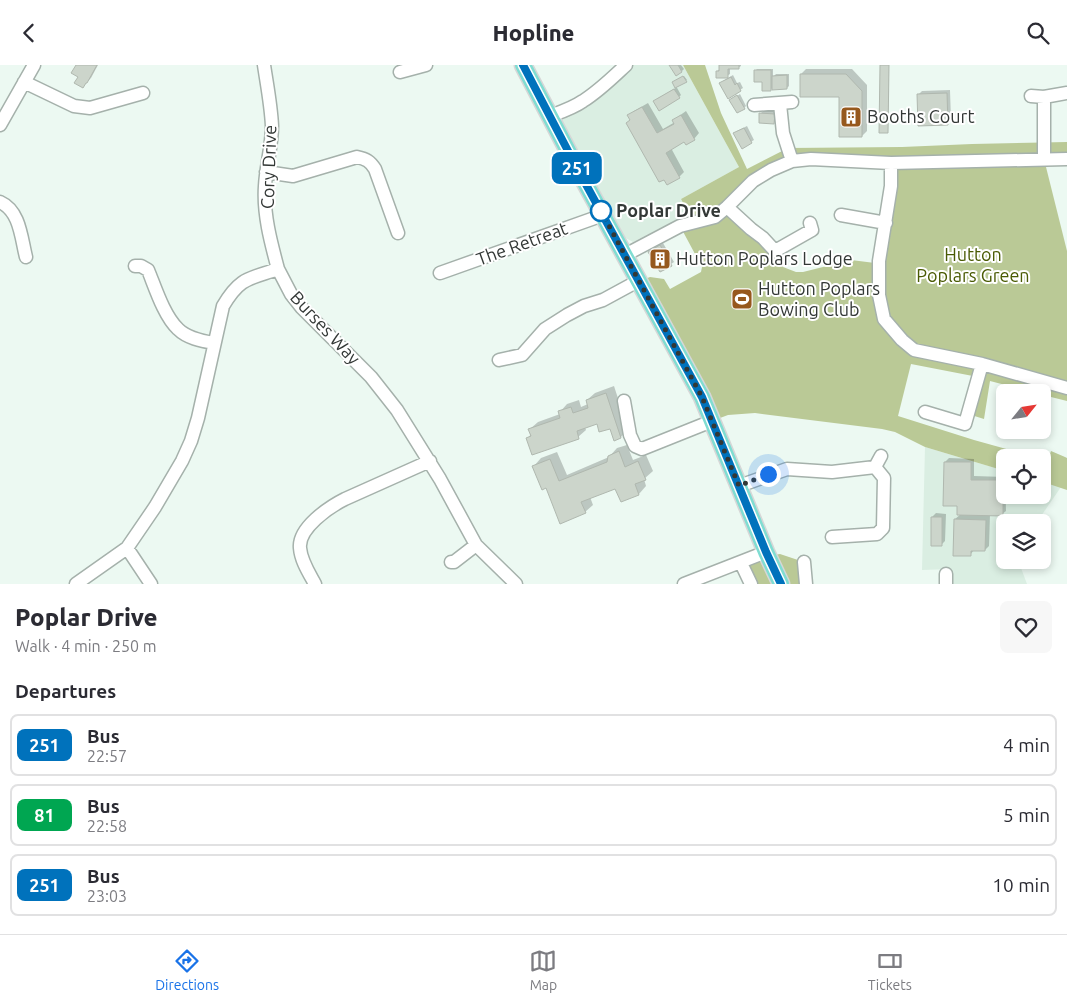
<!DOCTYPE html>
<meta charset="utf-8">
<style>
body{margin:0;font-family:Ubuntu,sans-serif;background:#f7f7f7;color:#2b2b33;height:100vh;display:flex;flex-direction:column;font-size:19px;white-space:nowrap}
*{box-sizing:border-box;margin:0}
p{font-size:16px;color:#7c7c81}
.icon{flex:none;width:28px;height:28px;fill:none;stroke:currentColor;stroke-width:2;stroke-linecap:round;stroke-linejoin:round}
.map{position:relative;height:519px;overflow:hidden}
.drawer{display:flex;flex-direction:column;background:#fff;flex:1}
.drawer>*{flex:none}
.badge{padding:0 10px;border-radius:8px;font-size:18px;line-height:32px}
.needle{width:32px;rotate:60deg}
.fabs{position:absolute;left:996px;top:319px;display:grid;gap:10px}
.fabs a{display:grid;place-items:center;width:55px;height:55px;border-radius:8px;background:#fff;box-shadow:0 2px 8px #0003;font-size:25px}
.you{position:absolute;width:25px;height:25px;margin:-12px;border:4px solid #fff;border-radius:50%;background:#1a73e8;box-shadow:0 0 0 8px #1a73e833}
.map>.badge{position:absolute;translate:-50% -50%;box-shadow:0 0 0 2px #fff}
h2{padding:0 15px;font-size:19px;line-height:45px}
.round{display:grid;place-items:center;flex:none;width:52px;height:52px;border-radius:8px;background:#f7f7f7}
.headline{display:flex;align-items:center;justify-content:space-between;height:85px;padding:0 15px}
h1{font-size:24px;font-weight:800;line-height:38px}
ul{padding:0;list-style:none}
li{display:flex;align-items:center;gap:15px;height:62px;margin:0 10px 8px;padding:0 5px;border:2px solid #e1e1e2;border-radius:8px}
li div{flex:1}
li b{display:block;font-size:19px}
li em{font-style:normal}
li .badge{min-width:55px;font-weight:700;text-align:center}
header{display:flex;justify-content:space-between;align-items:center;height:65px;padding:0 15px;background:#fff;font-size:22px;font-weight:800}
.dock{display:flex;justify-content:space-around;align-items:center;height:70px;border-top:1px solid #e1e1e2;background:#fff;font-size:14px;color:#7c7c81}
.dock a{display:grid;justify-items:center;gap:2px}
.dock .on{color:#1a73e8}
.map>svg:first-child{display:block}
.built{fill:#daeee2}
.green{fill:#bac996;fill-rule:evenodd}
.shadow{fill:#0003}
.building{fill:#ccd5cb;stroke:#b0b8af}
.lines{fill:none;stroke-linecap:round;stroke-linejoin:round}
.minor-casing{stroke:#a5b1ab;stroke-width:15}
.major-casing{stroke:#d6d7d7;stroke-width:19}
.minor{stroke:#fff;stroke-width:12}
.major{stroke:#7fddd2;stroke-width:16}
.line-casing{stroke:#fff;stroke-width:11}
.line{stroke:#0072bc;stroke-width:8}
.walk{stroke:#333836;stroke-width:5;stroke-dasharray:0 9}
.stop-dot{fill:#fff;stroke:#0072bc;stroke-width:2.5}
.labels{text-anchor:middle;stroke-width:4;stroke-linejoin:round;paint-order:stroke}
.poi-label{font-size:18px;fill:#333836;stroke:#fff;text-anchor:start}
.street-label{font-size:18px;fill:#333836;stroke:#fff}
.stop-label{font-size:18px;font-weight:bold;fill:#333836;stroke:#fff;text-anchor:start}
.park-label{font-size:18px;fill:#4a5b04;stroke:#fff}
</style>
<header><svg class="icon" aria-label="back" viewBox="0 0 24 24"><path d="M15 5l-7 7 7 7"/></svg>Hopline<svg class="icon" aria-label="search" viewBox="0 0 24 24"><circle cx="10" cy="10" r="6"/><path d="M15 15l6 6"/></svg></header>
<div class="map">
<svg width="1067" height="519" viewBox="0 0 1067 519">
<rect width="100%" height="100%" fill="#ecf9f2"/>
<path class="built" d="M626,0H683L739,102L681,134L689,149L633,177L624,172L557,48Z
M925,382L1005,406V430H1042L1043,417L1061,422L1037,457L1005,458V495H1018L1027,519H952V504L922,505Z"/>
<path class="green" d="M683,0H705L721,48L747,104L788,83L902,82L972,79L1067,77V94H1044L1067,186V336L1043,330L1042,328L1033,327L990,316L984,354L968,349L978,312L911,299L898,351L974,375L1031,391L1050,389L1051,386L1065,392L1067,393V425L1043,417L1042,392H1005V406L925,382L895,367L882,364L755,348L728,350L712,356L645,214L650,212L664,214L670,224L701,207L702,202L680,161L693,157L681,134L739,102ZM811,94L891,98L875,198L851,195L803,207H796L783,202L778,191L727,142L771,105Z
M780,489L804,497L806,519H751L741,498L767,491Z"/>
<path class="shadow" d="M77,0H98L91,13L83,21Z
M671,0H681L684,4L682,6Z
M720,0H741V1L738,3H730V9L727,11L717,6L720,4Z
M881,0H889L888,67Z
M757,4H773V12L776,9H789V21L787,23H772L771,25L755,6Z
M806,4H852L867,20V66L862,71L840,31L801,9Z
M733,10L737,18L740,17L743,23L728,32L723,16Z
M684,11L687,15L676,21L681,30L679,32L657,34L677,22L674,17Z
M950,25L951,55L947,59L918,30L922,26Z
M740,29L746,41L744,43L731,35Z
M648,38L663,64L675,57L674,56L679,51L686,46L699,68L694,74L685,76L671,83L684,107L679,112L629,51L634,46Z
M763,46L776,47V55L774,57L760,49Z
M747,61L754,75L742,82L737,66Z
M663,178L674,197L661,206L652,185Z
M614,321L628,364L621,372L610,362L597,358L585,362L586,365L578,372L528,373L531,369L530,364L538,357L560,349V347L567,339L579,335L581,342L588,339L587,335L595,328Z
M627,380L633,395L646,390L653,406L644,414L646,421L639,429L621,436L616,422L590,432L593,440L585,447L547,421L534,401L541,393L557,387L567,410L609,392L617,383Z
M949,393L974,394V411L1005,412L1006,446L1002,449H990L989,481L985,485H974L970,490L955,454L961,449L945,397Z
M936,448L946,449L945,476L942,479L932,452Z"/>
<path class="building" d="M76,0H97L87,18H86L83,23L74,18L78,12L71,8Z
M669,0H678L682,7L676,11Z
M719,0H739V4H728V13H716V6H719Z
M880,0H889L888,68H879Z
M754,5H771V26H762V17H754Z
M800,9H846L862,26V72H839V32H800Z
M787,10V24L772,25V11Z
M683,11L687,17L675,23L672,17Z
M731,12L735,20L737,18L741,26L728,34L719,18Z
M674,24L680,33L659,46L653,36Z
M947,28L948,60L918,61L917,29Z
M737,30L745,44L737,48L729,35Z
M642,42L657,68L674,59L672,55L681,50L695,75L686,80L684,77L666,88L680,113L667,120L664,115L659,117L626,58L630,55L627,50Z
M759,48L775,49L774,59L759,58Z
M744,63L752,78L742,84L733,68Z
M660,180L672,201L660,207L648,187Z
M606,328L621,373L614,376L610,364L599,367L597,359L577,366L579,374L532,390L526,373L531,371L528,364L560,353L558,346L571,342L573,348L588,343L586,335Z
M619,386L625,402L638,396L646,415L635,419L639,430L621,437L615,424L581,437L586,448L560,459L546,423L542,425L532,401L550,394L559,416L607,397L608,391Z
M944,397H971V415H1003V451L957,450V441H943Z
M931,452H942V481H931Z
M954,454L986,455L985,486H971V491H953Z"/>
<g class="lines">
<g class="minor-casing">
<path id="minor" d="M264,0C267,20 271,40 272,61C272,81 266,101 265,121C263,149 271,178 278,204
M400,7L426,0
M24,17L74,41L90,43L143,28
M1031,31L1044,32L1067,28
M780,39L783,68L792,96
M754,40L792,37
M550,51C561,47 573,43 583,36C599,26 612,13 626,0
M0,60L34,0
M1044,94V32
M891,98V121L879,196V230L884,254L902,275L914,285L982,299L1067,323
M266,107L293,111L357,92C366,94 370,96 375,104L398,168
M0,137C20,146 21,172 26,192
M727,142L751,164L763,173L775,186L812,165L810,158
M841,150L886,158
M625,190L680,161L715,152L727,142L753,116L771,105L792,96L811,94L891,98L1067,94
M135,201H141L148,205C155,222 164,251 178,264C187,273 201,276 214,278
M440,208L603,150
M499,295L522,290L545,264L567,250L584,241L603,235L638,216
M624,336L630,370L635,381L642,384L712,356
M925,347L965,359L982,299
M739,421L787,404L832,407L875,402L881,391
M832,472L877,469L883,463L884,413L875,402
M127,483L151,519
M451,497H454L476,480
M804,497L806,519
M741,498L751,519
M946,509V519
M76,519L127,483L155,442L182,396L191,376L198,353L223,241C240,212 249,214 278,204L291,229L302,243L371,312L397,345L440,414L476,480L516,519
M315,519C309,508 301,496 300,483C298,463 329,442 345,434L430,396
M684,519L766,487"/>
</g>
<g class="major-casing">
<path id="major" d="M523,0L577,103L702,332L766,487L781,519"/>
</g>
<use href="#minor" class="minor"/>
<use href="#major" class="major"/>
</g>
<g class="lines">
<g class="line-casing">
<path id="line" d="M523,0L577,103L702,332L766,487L781,519"/>
</g>
<use href="#line" class="line"/>
<path class="walk" d="M601,146L702,332L739,421L768,409"/>
</g>
<defs>
<g id="building-square" transform="scale(1.125)"><rect x="-9" y="-9" width="18" height="18" rx="4" fill="#96581d" stroke="#fff"/><path d="M-4-6H4V6H1V3H-1V6H-4ZM-2.5-4.3h1.7v1.8h-1.7ZM.8-4.3h1.7v1.8H.8ZM-2.5-1h1.7V.8h-1.7ZM.8-1h1.7V.8H.8Z" fill="#fff"/></g>
<g id="stadium-square" transform="scale(1.125)"><rect x="-9" y="-9" width="18" height="18" rx="4" fill="#96581d" stroke="#fff"/><path d="M0-5a6.5 5 0 1 0 0 10a6.5 5 0 1 0 0-10ZM-3.5-1.8h7v3.6h-7Z" fill="#fff"/></g>
</defs>
<g fill-rule="evenodd">
<use href="#building-square" x="851" y="52"/>
<use href="#building-square" x="660" y="194"/>
<use href="#stadium-square" x="742" y="234"/>
</g>
<circle class="stop-dot" cx="601" cy="146" r="10"/>
<g class="labels">
<g class="poi-label">
<text x="867" y="58">Booths Court</text>
<text x="676" y="200">Hutton Poplars Lodge</text>
<text x="758" y="230">Hutton Poplars<tspan x="758" dy="21">Bowing Club</tspan></text>
</g>
<g class="street-label">
<text transform="translate(269 102) rotate(-88)" y="6">Cory Drive</text>
<text transform="translate(522 179) rotate(-20)" y="6">The Retreat</text>
<text transform="translate(325 263) rotate(47)" y="6">Burses Way</text>
</g>
<g class="stop-label">
<text x="616" y="152">Poplar Drive</text>
</g>
<g class="park-label">
<text x="973" y="196">Hutton<tspan x="973" dy="21">Poplars Green</tspan></text>
</g>
</g>
</svg>
<div class="fabs">
<a><svg class="needle" viewBox="-14 -14 28 28"><path d="M0-13l5 13h-10z" fill="#e53935"/><path d="M0 13l5-13h-10z" fill="#7c7c81"/></svg></a>
<a><svg class="icon" aria-label="locate" viewBox="0 0 24 24"><circle cx="12" cy="12" r="6"/><path d="M12 2v4M12 18v4M2 12h4M18 12h4"/></svg></a>
<a><svg class="icon" aria-label="layers" viewBox="0 0 24 24"><path d="M12 4l9 5-9 5-9-5zM3 14l9 5 9-5"/></svg></a>
</div>
<div class="you" style="left:768px;top:409px"></div>
<b class="badge" style="left:577px;top:103px;background:#0072bc;color:#fff">251</b>
</div>
<section class="drawer">
<div class="headline"><div><h1>Poplar Drive</h1><p>Walk · 4 min · 250 m</p></div><a class="round"><svg class="icon" aria-label="heart" viewBox="0 0 24 24"><path d="M12 20l-8-8c-3-5 5-10 8-4 3-6 11-1 8 4z"/></svg></a></div>
<h2>Departures</h2>
<ul>
<li><span class="badge" style="background:#0072bc;color:#fff">251</span><div><b>Bus</b><p>22:57</p></div><em>4 min</em></li>
<li><span class="badge" style="background:#00a651;color:#fff">81</span><div><b>Bus</b><p>22:58</p></div><em>5 min</em></li>
<li><span class="badge" style="background:#0072bc;color:#fff">251</span><div><b>Bus</b><p>23:03</p></div><em>10 min</em></li>
</ul>
</section>
<nav class="dock">
<a class="on"><svg class="icon" aria-label="directions" viewBox="0 0 24 24"><path d="M12 3l9 9-9 9-9-9zM9 14v-3h6M13 9l2 2-2 2"/></svg>Directions</a>
<a><svg class="icon" aria-label="map" viewBox="0 0 24 24"><path d="M3 6l6-2 6 2 6-2v14l-6 2-6-2-6 2zM9 4v14M15 6v14"/></svg>Map</a>
<a><svg class="icon" aria-label="tickets" viewBox="0 0 24 24"><path d="M3 7h18v10H3zM15 7v10"/></svg>Tickets</a>
</nav>
